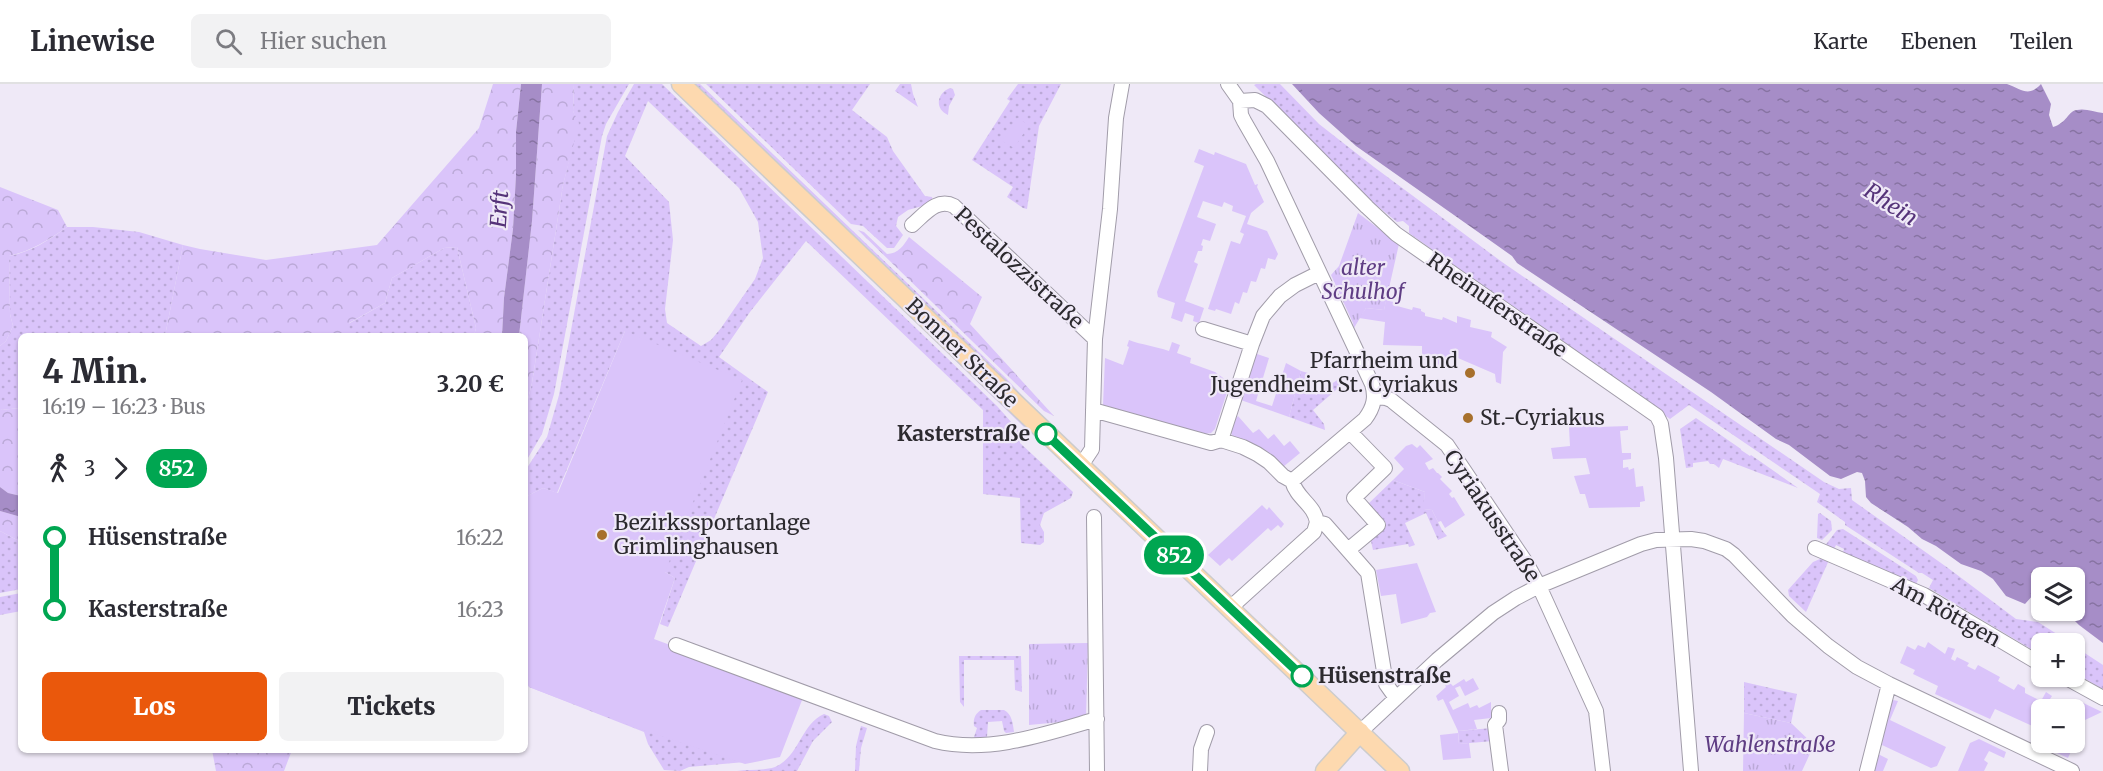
<!DOCTYPE html>
<html lang="de">
<meta charset="utf-8">
<style>
body{margin:0;font-family:Merriweather,serif;background:#f2f2f3;color:#2b2b33;height:100vh;display:flex;flex-direction:column;font-size:22px;white-space:nowrap}
*{box-sizing:border-box;margin:0}
p{font-size:20px;color:#7c7c81}
.icon{flex:none;width:33px;height:33px;fill:none;stroke:currentColor;stroke-width:2;stroke-linecap:round;stroke-linejoin:round}
.map{position:relative;flex:1;overflow:hidden}
.drawer{position:absolute;left:18px;top:249px;width:510px;height:420px;display:flex;flex-direction:column;background:#fff;border-radius:9px;box-shadow:0 2px 4px #0004}
.drawer>*{flex:none}
.badge{padding:0 12px;border-radius:20px;font-size:21px;line-height:39px}
.controls{position:absolute;left:2031px;top:483px;display:grid;gap:12px}
.controls a{display:grid;place-items:center;width:54px;height:54px;border-radius:9px;background:#fff;box-shadow:0 2px 4px #0004;font-size:30px}
.map>.badge{position:absolute;translate:-50% -50%;box-shadow:0 0 0 3px #fff}
.legs{display:flex;align-items:center;gap:9px;height:66px;padding:0 24px;font-size:20px}
.legs p{margin-inline-start:auto}
.overview{display:flex;align-items:center;justify-content:space-between;height:102px;padding:0 24px}
h1{font-size:33px;font-weight:800;line-height:45px}
.button{display:flex;gap:12px;margin-top:auto;padding:12px 24px}
.button a{flex:1;height:69px;border-radius:9px;background:#ea580c;color:#fff;font-size:24px;font-weight:800;line-height:69px;text-align:center}
.button a+a{background:#f2f2f3;color:#2b2b33}
ul{padding:0 24px;list-style:none}
li{display:flex;align-items:center;gap:21px;height:72px;font-size:22px}
li i{display:grid;place-items:center;width:9px;height:100%;margin:0 8px;background:currentColor}
li i::after{content:'';width:15px;height:15px;margin:-8px;border:4px solid;border-radius:50%;background:#fff}
li p{margin-inline-start:auto}
li:first-child i{background:linear-gradient(#0000 50%,currentColor 0)}
li:last-child i{background:linear-gradient(currentColor 50%,#0000 0)}
header{display:flex;align-items:center;gap:36px;box-sizing:border-box;height:84px;padding:0 30px;background:#fff;border-bottom:2px solid #e1e1e2}
header strong{font-size:28px}
nav{display:flex;gap:33px;margin-inline-start:auto;font-size:21px}
.search{width:420px;height:54px;background:#f2f2f3;display:flex;align-items:center;gap:15px;box-sizing:border-box;padding:0 21px;border-radius:9px;color:#7c7c81;font-size:22px}
.map>svg:first-child{display:block}
.grass{fill:url(#grass-dots);fill-rule:evenodd}
.forest{fill:url(#forest-crowns)}
.park{fill:url(#park-tufts)}
.garden{fill:#dac4fa}
.water{fill:url(#water-ripples)}
.lines{fill:none;stroke-linecap:round;stroke-linejoin:round}
.minor-casing{stroke:#a19ca9;stroke-width:16}
.major-casing{stroke:#cccccd;stroke-width:21}
.minor{stroke:#fff;stroke-width:14}
.major{stroke:#fdd9af;stroke-width:18}
.line-1-casing{stroke:#fff;stroke-width:14}
.line-1{stroke:#00a651;stroke-width:9}
.poi-dot{fill:#a7702c;stroke:#efe9f7;stroke-width:2}
.stop-1-dot{fill:#fff;stroke:#00a651;stroke-width:3}
.labels{text-anchor:middle;stroke-width:4.5;stroke-linejoin:round;paint-order:stroke}
.street-label{font-size:21px;fill:#2c2a2f;stroke:#efe9f7}
.park-label{font-size:21px;font-style:italic;fill:#5f3d84;stroke:#efe9f7}
.poi-label{font-size:21px;fill:#2c2a2f;stroke:#efe9f7;text-anchor:start}
.stop-label{font-size:21px;font-weight:bold;fill:#2c2a2f;stroke:#efe9f7;text-anchor:end}
.water-label{font-size:22px;font-style:italic;fill:#553379;stroke:#efe9f7}
</style>
<header>
<strong>Linewise</strong>
<div class="search"><svg class="icon" aria-label="search" viewBox="0 0 24 24"><circle cx="10" cy="10" r="6"/><path d="M15 15l6 6"/></svg>Hier suchen</div>
<nav><a>Karte</a><a>Ebenen</a><a>Teilen</a></nav>
</header>
<div class="map">
<svg width="2103" height="687" viewBox="0 0 2103 687">
<defs>
<pattern id="grass-dots" width="8" height="8" patternUnits="userSpaceOnUse" patternTransform="scale(1.5)"><rect width="8" height="8" fill="#dac4fa"/><path d="M2 2h.1M6 6h.1" fill="none" stroke="#bba9d7" stroke-width="1.8" stroke-linecap="round"/></pattern>
<pattern id="forest-crowns" width="20" height="18" patternUnits="userSpaceOnUse" patternTransform="scale(1.5)"><rect width="20" height="18" fill="#dac4fa"/><path d="M2 6a3 3 0 1 1 6 0M12 15a3 3 0 1 1 6 0" fill="none" stroke="#bba9d7"/></pattern>
<pattern id="park-tufts" width="24" height="20" patternUnits="userSpaceOnUse" patternTransform="scale(1.5)"><rect width="24" height="20" fill="#dac4fa"/><path d="M3 7l-1-3M5 7V3M7 7l1-3M15 17l-1-3M17 17v-4M19 17l1-3" fill="none" stroke="#bba9d7"/></pattern>
<pattern id="water-ripples" width="26" height="14" patternUnits="userSpaceOnUse" patternTransform="scale(1.5)"><rect width="26" height="14" fill="#a68dc7"/><path d="M2 4q2-2 4 0t4 0M15 11q2-2 4 0t4 0" fill="none" stroke="#8773a2"/></pattern>
</defs>
<rect width="100%" height="100%" fill="#efe9f7"/>
<path class="grass" d="M574,0H629L606,40L602,52L554,310L542,350L525,379V327L532,299L563,101L578,39L573,27Z
M634,0H662L997,322L1020,348V359L1073,408L1071,414L1044,429L1040,441L1044,448V458L1040,461L1021,459L1020,414L983,410V326L806,157L750,228L719,273L768,308L668,543L660,540L675,494L665,488L625,247L557,409L543,404L525,413V387L547,353L559,311L607,52L618,28ZM648,17L739,104L758,138L763,174L755,195L721,244L711,256L701,262L667,239L665,225L673,156L669,118L625,72Z
M689,0H700L1006,294L1040,331Z
M706,0H870L852,26L887,53L893,67L925,112L932,113L933,119L908,126L898,133L896,142L903,151L894,164H887L863,142L851,140Z
M900,0H911L913,10L918,23L895,7Z
M1018,0H1061L1039,42L1027,125L1023,124L1007,113L1013,103L972,76L1010,17L1007,15Z
M1256,0H1280L1319,40L1374,83L1502,178L1824,398L1839,405L1851,404L1852,416L1948,484L2016,535L2038,538L2071,559L2042,560L2041,571L1929,504L1933,496L1922,489H1919L1845,441V438L1817,418L1820,410L1689,321L1670,335L1409,149V142L1403,137L1397,138L1370,116L1257,4L1254,1Z
M950,4L953,5L955,11L949,22L948,31C934,25 937,9 950,4Z
M810,134L1028,343L1026,345L809,135Z
M67,143H93L139,148L183,161L165,252H21V324L0,326V262L6,257L13,242L10,230L9,172C31,168 49,156 67,143Z
M457,163L476,244L474,252H348V240L385,219L392,194L444,164Z
M1301,287L1308,289L1305,291L1316,311L1340,294L1344,299L1313,326L1324,340L1325,346L1289,333Z
M1696,334L1741,365V366L1750,372L1751,371L1798,404L1723,375L1719,384L1714,380H1710L1708,377L1693,379V383L1686,384L1680,345Z
M1393,396L1425,408L1424,425L1432,426L1442,446L1447,452L1438,456L1426,429L1405,439L1415,461L1409,463L1408,460L1373,466L1370,453L1386,439L1368,420Z
M1820,429L1831,437L1832,446L1822,456L1817,454L1818,430Z
M1843,445L1916,492L1918,496L1915,502L1842,471L1844,465L1836,461L1833,467L1824,463L1837,446Z
M0,447L21,458V505L0,509Z
M1820,475L1829,476L1806,528L1789,512L1788,506L1813,478Z
M21,509V527L0,531V513Z
M2074,562L2103,581V605L2075,589Z
M525,567L745,678L689,683L680,687L664,686L648,660L644,648L529,603L525,594Z
M959,572H1021L1022,608L1015,606L1014,576H964V623L960,618Z
M1744,598L1797,610L1791,639L1744,629Z
M981,626H1004C1012,630 1013,640 1014,648L1006,649L1004,647L1002,637L988,638L987,653L976,655L974,653L977,644L974,642C973,635 975,630 981,626Z
M824,630L829,632L832,638L813,657L797,687H737C750,685 763,687 775,683C800,672 800,641 824,630Z
M861,642L867,644L861,664L859,687H855L856,662Z
M1492,644L1493,657L1459,660L1458,647Z"/>
<path class="forest" d="M493,0H521L516,48V91L513,145L504,214L502,252H474L476,244L457,163L444,164L392,194L385,219L349,239L348,252H165L183,161L200,165L266,176L377,161L479,44Z
M542,0H574L573,27L579,39L563,101L532,299L525,327V252H519L532,137Z
M0,103L58,126L67,143C49,156 31,167 9,172L10,230L13,242L6,257L0,262Z
M858,146L864,148L887,170C898,170 904,161 909,153L982,213L970,240L1054,332L1044,327Z
M21,324V412L8,409L0,403V326Z
M0,427L21,433V458L0,447Z
M212,666H292L284,687H216Z"/>
<path class="park" d="M1358,129L1399,160L1384,226L1366,224L1354,244L1353,239L1331,191L1339,182Z
M1088,559L1086,634L1082,636L1029,641V560Z
M1744,629L1791,639L1814,661L1802,687H1743Z"/>
<path class="garden" d="M1017,34L1029,41L1014,64L1002,57Z
M1199,65L1214,71L1215,68L1246,80L1255,101L1258,100L1257,103L1264,118L1251,129L1247,140L1267,147L1278,170L1275,176L1268,174L1265,185L1261,184L1256,198L1251,197L1247,209L1243,208L1239,220L1235,218L1231,230L1216,225L1215,227L1208,225L1231,157L1240,160L1244,150L1240,148L1246,132L1232,127L1233,122L1224,118L1222,123L1203,117L1197,133L1216,140L1210,157L1203,155L1201,161L1203,162L1202,167H1198L1194,178L1198,180L1185,217L1204,224L1199,239L1193,237L1194,232L1185,229L1182,238L1171,234L1175,219L1158,213L1157,208L1204,82L1194,78Z
M1386,216L1398,219L1397,222L1412,226L1413,223L1421,225V227L1425,229V232L1442,236L1443,233L1457,239V232L1471,236L1470,243L1492,248L1491,253L1507,263L1503,268L1501,300L1496,298L1495,290L1451,271L1446,283L1419,274L1422,272V262L1383,261L1385,238L1359,234L1366,224L1384,226Z
M625,247L742,296L665,488L675,494L654,555L804,611L780,673L745,680L634,643L529,603L525,594V413L543,404L558,409Z
M1129,256C1142,261 1155,262 1169,267L1172,258L1180,261L1177,269L1191,274L1190,279L1215,288L1230,299L1215,345L1211,349L1204,350L1103,321L1105,274L1123,281L1129,263L1127,262Z
M1254,269L1269,274L1256,317L1272,322L1286,279L1301,287L1289,333L1238,315Z
M1238,332L1253,349L1259,345L1268,355L1274,350L1284,362L1290,357L1300,369L1283,383L1235,356L1231,349L1235,335Z
M1597,332L1598,343L1628,342V346L1620,347L1622,369H1631V375L1623,376V384L1628,383L1629,386L1634,384L1636,403L1643,402L1645,417L1640,418V423L1589,424L1585,410H1580L1574,392L1590,390L1586,374L1553,375L1551,364L1570,362L1569,343L1560,342V333Z
M1412,360L1417,364L1420,361L1433,375L1425,379L1429,386L1433,384L1437,389H1438L1442,393L1440,395L1452,407L1449,410L1452,414L1454,413L1465,431L1445,444L1441,437L1438,438L1432,426L1423,425L1425,408L1393,396L1404,385L1394,374L1406,362Z
M1262,421L1267,426L1269,423L1284,440L1281,444L1278,441L1271,447L1268,444L1232,477L1229,474L1220,482L1208,471Z
M1417,479L1436,528L1430,529L1427,533L1401,540L1396,510L1381,512L1376,486Z
M1928,558L1945,570L1948,563L1955,565L1951,575L1955,577L1957,573L1969,579L1967,582L1975,586L1978,581L2000,593L1998,597L2014,606L2018,600L2025,604V609L2041,617L2046,608L2052,612L2050,615L2054,617L2053,620L2050,619L2048,625L2042,626L2041,646L1995,625L1990,635L1935,610L1938,602L1913,590L1915,586L1900,579L1907,562L1915,566L1918,561L1925,564Z
M1473,594L1479,605L1465,612L1460,602L1455,604L1459,612L1449,618L1453,626L1468,619L1470,624L1477,621L1479,624L1491,618V634L1474,636L1477,645L1458,647L1443,615L1438,617L1436,612L1446,603L1445,601L1449,598L1453,602L1464,595L1466,598Z
M2075,615L2102,628L2085,636L2068,674L2037,660L2041,651L2042,658H2074V626L2056,625L2059,620L2066,624L2068,621L2071,622Z
M1893,616L1898,617L1890,636L1946,663L1937,682L1931,684L1882,661L1889,619Z
M1458,649L1459,660L1469,659L1471,674L1443,676L1440,651Z
M1979,655L2006,668L2004,674L1989,667L1984,676L1988,679L1984,687H1958L1970,659Z
M1878,670L1888,675L1883,687H1874Z"/>
<path class="water" d="M521,0H542L532,137L519,252H502L504,214L513,145L516,91V48Z
M1292,0H2007C2022,5 2028,14 2041,0L2051,20L2049,31L2053,43C2067,39 2068,27 2077,26C2085,24 2095,28 2103,29V559L2079,541L2065,527L2074,526V494H2042L2041,502L2025,520L2006,512L1993,495L1981,487L1961,480L1936,462L1922,455L1908,443L1871,419L1866,413L1865,397L1862,389L1857,388L1841,395L1830,392L1789,361L1776,355L1711,308L1517,179L1512,172L1488,155L1356,62L1319,29Z
M0,403L8,409L21,412V433L0,427Z"/>
<g class="lines">
<g class="minor-casing">
<path id="minor" d="M1228,0L1240,17L1255,16L1267,22L1367,123L1396,150L1657,332L1661,340L1666,374L1691,687
M1240,17L1241,31L1244,37L1267,77L1372,300C1376,313 1374,323 1365,335L1292,397
M912,141C924,131 937,113 954,122L1095,255
M1203,245L1252,260
M1375,313L1386,314L1391,316L1447,361L1527,480L1539,502L1596,627L1603,687
M1093,326L1211,359L1221,356L1243,363L1257,370L1269,378L1283,392L1292,397C1297,415 1314,420 1317,438
M1221,356L1252,260L1263,232L1280,212L1295,201L1319,189
M1080,383L1092,365L1095,255L1110,125L1116,34L1122,0
M1094,433L1097,687
M1317,438L1325,440L1368,489L1386,600L1396,614
M1815,464L1924,511L2042,581
M1348,466L1378,441L1354,414L1385,384L1350,348
M1230,524L1314,448L1317,438
M676,561L935,657C989,670 1045,650 1097,635
M2063,592L2103,614
M1499,629V636L1495,641L1501,687
M1360,648L1437,576L1493,529L1516,514L1539,502L1641,460L1656,456L1691,455L1704,457L1726,465L1734,471L1793,532L1828,562L1857,583L1889,600L2072,687
M1200,687L1201,665L1207,648
M1867,687L1889,600"/>
</g>
<g class="major-casing">
<path id="major" d="M681,0L1400,687
M1325,687L1360,648"/>
</g>
<use href="#minor" class="minor"/>
<use href="#major" class="major"/>
</g>
<g class="lines">
<g class="line-1-casing">
<path id="line-1" d="M1046,350L1302,592"/>
</g>
<use href="#line-1" class="line-1"/>
</g>
<g class="poi-dot">
<circle cx="1470" cy="289" r="6"/>
<circle cx="1468" cy="334" r="6"/>
<circle cx="602" cy="451" r="6"/>
</g>
<g class="stop-1-dot">
<circle cx="1046" cy="350" r="10"/>
<circle cx="1302" cy="592" r="10"/>
</g>
<g class="labels">
<g class="street-label">
<text transform="translate(1019 184) rotate(43)" y="7">Pestalozzistraße</text>
<text transform="translate(1497 221) rotate(35)" y="7">Rheinuferstraße</text>
<text transform="translate(962 269) rotate(44)" y="7">Bonner Straße</text>
<text transform="translate(1492 432) rotate(56)" y="7">Cyriakusstraße</text>
<text transform="translate(1946 528) rotate(29)" y="7">Am Röttgen</text>
</g>
<g class="park-label">
<text x="1363" y="191">alter<tspan x="1363" dy="24">Schulhof</tspan></text>
<text x="1770" y="668">Wahlenstraße</text>
</g>
<g class="poi-label">
<text x="1458" y="284" text-anchor="end">Pfarrheim und<tspan x="1458" dy="24">Jugendheim St. Cyriakus</tspan></text>
<text x="1480" y="341">St.-Cyriakus</text>
<text x="614" y="446">Bezirkssportanlage<tspan x="614" dy="24">Grimlinghausen</tspan></text>
</g>
<g class="stop-label">
<text x="1030" y="357">Kasterstraße</text>
<text x="1318" y="599" text-anchor="start">Hüsenstraße</text>
</g>
<g class="water-label">
<text transform="translate(1891 120) rotate(33)" y="8">Rhein</text>
<text transform="translate(499 125) rotate(-86)" y="8">Erft</text>
</g>
</g>
</svg>
<div class="controls">
<a><svg class="icon" aria-label="layers" viewBox="0 0 24 24"><path d="M12 4l9 5-9 5-9-5zM3 14l9 5 9-5"/></svg></a>
<a>+</a>
<a>−</a>
</div>
<b class="badge" style="left:1174px;top:471px;background:#00a651;color:#fff">852</b>
<section class="drawer">
<div class="overview"><div><h1>4 Min.</h1><p>16:19 – 16:23 · Bus</p></div><b>3.20 €</b></div>
<div class="legs"><svg class="icon" aria-label="walk" viewBox="0 0 24 24"><circle cx="13" cy="4" r="2"/><path d="M13 8l-2 6 4 7M11 14l-3 7M7 12l3-4h3l4 4"/></svg>3<svg class="icon" aria-label="forward" viewBox="0 0 24 24"><path d="M9 5l7 7-7 7"/></svg><b class="badge" style="background:#00a651;color:#fff">852</b></div>
<ul>
<li><i style="color:#00a651"></i><b>Hüsenstraße</b><p>16:22</p></li>
<li><i style="color:#00a651"></i><b>Kasterstraße</b><p>16:23</p></li>
</ul>
<div class="button"><a>Los</a><a>Tickets</a></div>
</section>
</div>
